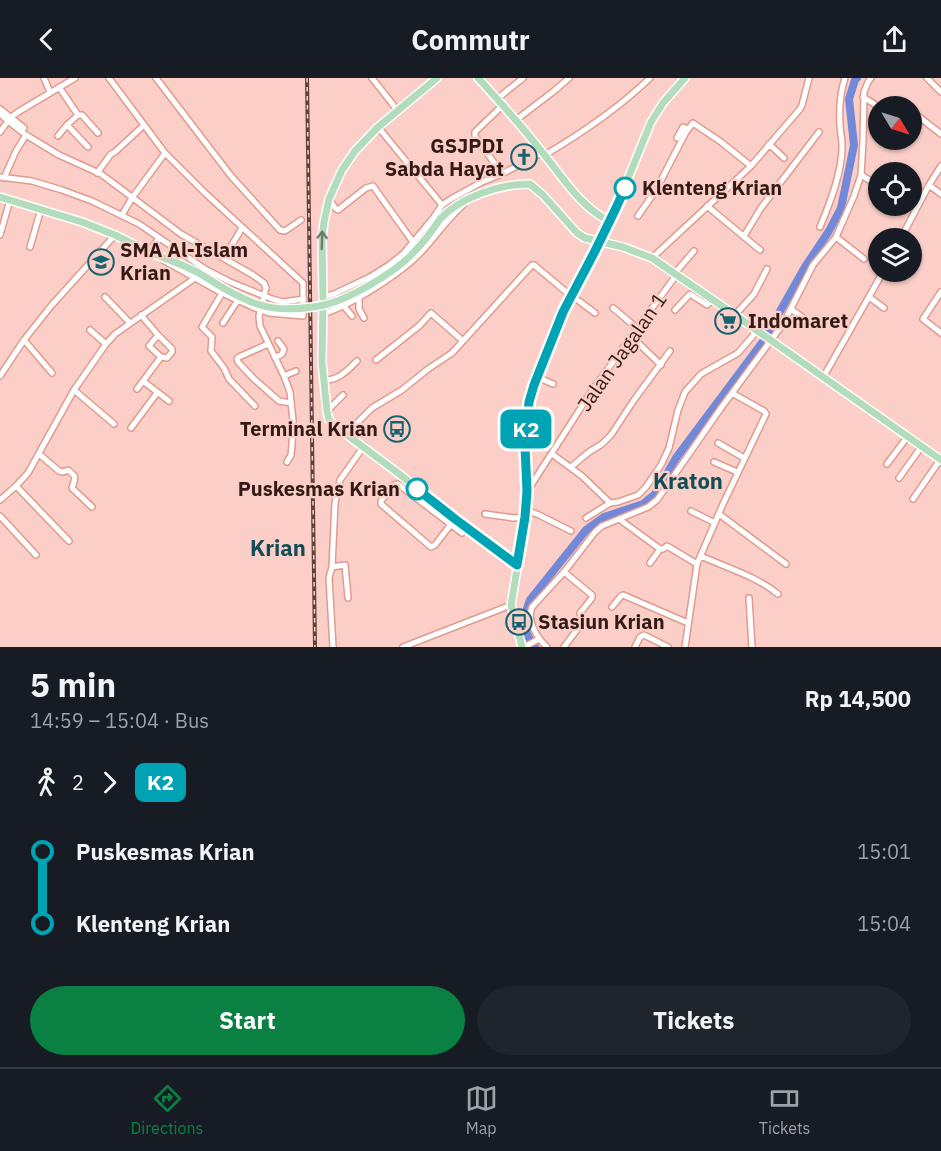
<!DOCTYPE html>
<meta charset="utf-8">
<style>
body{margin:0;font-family:"IBM Plex Sans",sans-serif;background:#20242c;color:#f1f3f6;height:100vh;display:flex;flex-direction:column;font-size:22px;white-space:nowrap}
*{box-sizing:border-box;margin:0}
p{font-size:20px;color:#9ea1a6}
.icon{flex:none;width:33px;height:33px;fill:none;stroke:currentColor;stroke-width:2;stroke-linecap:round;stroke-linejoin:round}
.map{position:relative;height:569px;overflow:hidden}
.side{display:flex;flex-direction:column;background:#171b24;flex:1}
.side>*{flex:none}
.badge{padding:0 12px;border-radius:9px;font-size:21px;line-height:39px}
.needle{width:39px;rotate:128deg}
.controls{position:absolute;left:868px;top:18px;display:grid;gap:12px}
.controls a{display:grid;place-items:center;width:54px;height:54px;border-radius:50%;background:#171b24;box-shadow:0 2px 4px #0004;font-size:30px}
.map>.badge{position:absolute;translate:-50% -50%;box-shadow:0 0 0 3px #fff}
.legs{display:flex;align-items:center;gap:9px;height:66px;padding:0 30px;font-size:20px}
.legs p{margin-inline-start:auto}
.overview{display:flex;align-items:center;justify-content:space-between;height:102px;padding:0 30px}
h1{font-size:33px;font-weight:700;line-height:45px}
.primary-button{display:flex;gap:12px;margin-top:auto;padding:12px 30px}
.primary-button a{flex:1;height:69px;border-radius:36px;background:#0b8043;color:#fff;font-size:24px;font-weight:700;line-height:69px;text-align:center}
.primary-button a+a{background:#20242c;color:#f1f3f6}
ul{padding:0 30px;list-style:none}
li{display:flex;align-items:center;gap:21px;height:72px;font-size:22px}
li i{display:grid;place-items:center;width:9px;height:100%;margin:0 8px;background:currentColor}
li i::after{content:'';width:15px;height:15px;margin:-8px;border:4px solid;border-radius:50%;background:#171b24}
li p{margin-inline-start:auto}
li:first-child i{background:linear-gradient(#0000 50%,currentColor 0)}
li:last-child i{background:linear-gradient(currentColor 50%,#0000 0)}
header{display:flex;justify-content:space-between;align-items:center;height:78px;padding:0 30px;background:#171b24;font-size:27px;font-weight:700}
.menu{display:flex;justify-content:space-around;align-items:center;height:84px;border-top:2px solid #363941;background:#171b24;font-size:16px;color:#9ea1a6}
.menu a{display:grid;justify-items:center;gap:3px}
.menu .active{color:#0b8043}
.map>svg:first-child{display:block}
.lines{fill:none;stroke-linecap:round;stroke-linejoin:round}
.river{stroke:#7388d6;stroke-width:8}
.minor-casing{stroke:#e09b8e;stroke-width:8}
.major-casing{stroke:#fff;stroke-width:10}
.minor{stroke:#fff;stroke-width:5}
.major{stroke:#b2dcbc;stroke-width:7}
.rail-casing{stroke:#60423c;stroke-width:4}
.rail{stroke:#fbcfc7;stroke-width:1.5;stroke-dasharray:4.5;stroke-linecap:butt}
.major-bridge-casing{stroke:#fff;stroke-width:10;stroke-linecap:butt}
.major-bridge{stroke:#b2dcbc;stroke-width:7}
.oneway{stroke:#737b68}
.line-1-casing{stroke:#fff;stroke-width:14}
.line-1{stroke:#00a3b4;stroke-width:9}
.stop-1-dot{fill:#fff;stroke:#00a3b4;stroke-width:3}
.labels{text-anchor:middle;stroke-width:4.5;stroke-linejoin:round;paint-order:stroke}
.poi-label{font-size:20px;font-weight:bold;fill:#341a15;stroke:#fbcfc7;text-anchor:start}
.stop-label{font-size:20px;font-weight:bold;fill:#341a15;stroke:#fbcfc7;text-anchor:start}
.street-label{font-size:20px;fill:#341a15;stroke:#fbcfc7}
.quarter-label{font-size:22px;font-weight:bold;fill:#124d57;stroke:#fbcfc7}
</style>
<header><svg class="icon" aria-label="back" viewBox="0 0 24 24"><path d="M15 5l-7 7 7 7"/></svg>Commutr<svg class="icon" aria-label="share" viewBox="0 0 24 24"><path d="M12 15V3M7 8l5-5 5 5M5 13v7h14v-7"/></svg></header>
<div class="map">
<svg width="941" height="569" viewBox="0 0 941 569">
<rect width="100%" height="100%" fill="#fbcfc7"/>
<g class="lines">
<path class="river" d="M535,569C522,554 523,539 530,522L586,452L604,439L643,426L655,416L676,380L762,265L805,189L829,153L841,130L854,67L849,21L855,2L857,0"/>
<g class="minor-casing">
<path id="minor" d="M44,0L50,14
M109,0L165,75L205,115L303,205V238L269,235L255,230L222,215L163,182
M156,0L231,98L280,152L285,153L301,142
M372,0L398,33
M927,0L941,14
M59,9L78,37H82L98,55
M863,19L879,29
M497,21L523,0
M0,31L24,50
M0,36L8,43L26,57L59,77L101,96L181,156L253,197L264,205L266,210L259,238L260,248L284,298L290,314L293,343L292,367L291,377L287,384
M78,37L67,47L88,69
M918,38L941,56
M516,42L554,13L569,0
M378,49L442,127
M912,51L914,53
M0,54L10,40L18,34L75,0
M58,58L67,47
M677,60L683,49L688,51
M769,66L784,80
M545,77C582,55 619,30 650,0
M97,95L111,76L115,74L144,47
M502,96L475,58V54L502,28
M861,97L879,108
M0,99L32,103L62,112L92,123L139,146L205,191L230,204L272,221L283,224L304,221
M4,100L16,73L26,57
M929,107L941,116
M329,121L335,130L338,132L366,110L373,108L413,164
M707,128L760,172
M122,137L132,120L165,75
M638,138L656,112L686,54L693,45L721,64L751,88
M820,149C830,125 843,92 842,66C842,60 840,54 840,47C839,31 840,15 845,0
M0,157L10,122
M744,158L761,130L819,54
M836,159L864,181
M901,160L929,107L941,88
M30,169L41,131
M150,175L149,174L159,160
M224,180L242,150
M652,180L751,88L800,31L802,27L809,0
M675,195L694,173
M941,214L923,241L941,255
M222,215L202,249L212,259L211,273L224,290L229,301L255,328
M105,219L130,245
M323,219L334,216L370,199L389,187L403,176L434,139L442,127L451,121L482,104L502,96L543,74
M359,219V231L364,240
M869,219L884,230
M343,227L352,238
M613,230L638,251
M791,231L813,247
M675,232L690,216L707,227L713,221
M323,236C351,227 402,195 422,173C436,158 447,141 463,127
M141,237L158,257L172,271V274L167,280L161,279
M735,237L754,216L767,191
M223,245L238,222
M90,252L106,266
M632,259L661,287
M24,262L52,295
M268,266L239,279L237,281L238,284L254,301L279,323L291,325
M275,280L282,276L284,271L278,263
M376,282L419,248L431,235L463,263
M0,298L24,262L51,228L115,157
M284,298L296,293
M824,298L883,194
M537,299L553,306
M324,302C338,303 348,292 357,283
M143,303L169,323
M137,311L161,279L149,268L158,257
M74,312L114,346
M327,333L343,317
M131,350L157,315
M346,356L372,330L402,312L428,291L452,275L532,187H534L571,218L579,223L595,235
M718,365L744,380
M39,376L59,393L63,394L68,392C78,400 75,399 72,410L92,429
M552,376L582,398L610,425
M714,384L737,394
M887,386L908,358
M571,389L589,374L602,366L611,357L634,322L670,273
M899,400L922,368
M16,408L69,463
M528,412L591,314L677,196
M913,421L940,382
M0,422L16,408L28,395L74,312L106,266L115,256L195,200
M526,432L539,437L571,453
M691,433L715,445
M485,436L514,440L525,439
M719,436L786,486
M0,438L36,477
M586,440L610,425L618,424L638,417L646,409L661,387L669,370L678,332L685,314L701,296L738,275L757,253
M455,441L435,467L431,469L381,426V423L394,407L398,406L462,455
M619,441L660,471L650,485
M660,471H663L667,468L697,486
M701,478C727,490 756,498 778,516
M332,489L345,487L348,520
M749,520L752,569
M612,529L621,518L623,517L688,545
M333,569L329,500L332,489L335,425L340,402L364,368
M403,569L511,527
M524,569L539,561
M547,569C537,560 526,542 532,529L564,494L595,454L602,448L648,429L657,422L721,330L783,246L813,187L836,159L854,118L861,97L863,63L864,14L868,4L871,0
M564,569L582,545L583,543L580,535L592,520V517L564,494
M635,569L640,559L644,557L668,569
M685,569L697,486L723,426L766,336L764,333L732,315"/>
</g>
<g class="major-casing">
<path id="major" d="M437,0L378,49L355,73L342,92L329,121L324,144L322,160L323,219L322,284L327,333L329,342L335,348L398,395L455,441L517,487
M478,0C500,24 522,48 542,74C563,99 579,128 609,143
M0,119L82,144L115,157L149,174L182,187L199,195
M440,141C461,119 499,106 530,106L543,117L577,155L585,160L623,169L652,180L735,237L941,382
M522,569L511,527L525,443L527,413L525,369L529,324L534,307L563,234L616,130L651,44L663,25L685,0"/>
</g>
<use href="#minor" class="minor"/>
<use href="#major" class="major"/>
<g class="rail-casing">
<path id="rail" d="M307,0L315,569"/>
</g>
<use href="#rail" class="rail"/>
<g class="major-bridge-casing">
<path id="major-bridge" d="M199,195C218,207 238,220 260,227C280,233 304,231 324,227C350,221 396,194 414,174C424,164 432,153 440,141"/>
</g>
<use href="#major-bridge" class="major-bridge"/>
</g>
<defs><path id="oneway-shaft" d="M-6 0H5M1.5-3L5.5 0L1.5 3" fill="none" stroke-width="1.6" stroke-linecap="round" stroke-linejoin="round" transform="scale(1.5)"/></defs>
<use class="oneway" href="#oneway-shaft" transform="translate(322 162) rotate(-88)"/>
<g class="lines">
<g class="line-1-casing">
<path id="line-1" d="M417,411L455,441L517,487L525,439L527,413L525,369L529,324L534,307L563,234L595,173L616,130L625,110"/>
</g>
<use href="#line-1" class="line-1"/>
</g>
<defs>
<g id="church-ring" transform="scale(1.35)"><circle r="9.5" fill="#fbcfc7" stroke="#18636f" stroke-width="1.5"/><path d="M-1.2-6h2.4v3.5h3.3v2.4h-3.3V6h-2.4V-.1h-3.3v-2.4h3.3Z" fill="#18636f"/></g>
<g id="school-ring" transform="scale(1.35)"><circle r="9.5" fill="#fbcfc7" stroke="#18636f" stroke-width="1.5"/><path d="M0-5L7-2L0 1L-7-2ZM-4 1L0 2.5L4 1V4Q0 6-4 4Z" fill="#18636f"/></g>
<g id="supermarket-ring" transform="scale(1.35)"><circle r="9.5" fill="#fbcfc7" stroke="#18636f" stroke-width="1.5"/><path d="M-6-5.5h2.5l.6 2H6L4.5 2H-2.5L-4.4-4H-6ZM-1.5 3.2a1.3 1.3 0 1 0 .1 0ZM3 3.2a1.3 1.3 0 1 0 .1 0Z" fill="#18636f"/></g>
<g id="bus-ring" transform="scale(1.35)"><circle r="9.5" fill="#fbcfc7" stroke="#18636f" stroke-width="1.5"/><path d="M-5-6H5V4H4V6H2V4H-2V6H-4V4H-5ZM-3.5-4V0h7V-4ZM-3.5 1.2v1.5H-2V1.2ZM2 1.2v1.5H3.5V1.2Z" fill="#18636f"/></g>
</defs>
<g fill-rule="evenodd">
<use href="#church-ring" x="524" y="79"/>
<use href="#school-ring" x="101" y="184"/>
<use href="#supermarket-ring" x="728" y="243"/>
<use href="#bus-ring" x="397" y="351"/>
<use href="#bus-ring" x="519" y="544"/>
</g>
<g class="stop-1-dot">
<circle cx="625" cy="110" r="10"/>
<circle cx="417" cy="411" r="10"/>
</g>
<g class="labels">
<g class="poi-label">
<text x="504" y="75" text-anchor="end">GSJPDI<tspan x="504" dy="23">Sabda Hayat</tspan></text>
<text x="120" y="179">SMA Al-Islam<tspan x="120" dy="23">Krian</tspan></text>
<text x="748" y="250">Indomaret</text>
<text x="378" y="358" text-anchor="end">Terminal Krian</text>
<text x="538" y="551">Stasiun Krian</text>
</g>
<g class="stop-label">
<text x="642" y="117">Klenteng Krian</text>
<text x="400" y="418" text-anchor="end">Puskesmas Krian</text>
</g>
<g class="street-label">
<text transform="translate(622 274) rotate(-55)" y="7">Jalan Jagalan 1</text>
</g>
<g class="quarter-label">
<text x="688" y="411">Kraton</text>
<text x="278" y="478">Krian</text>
</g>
</g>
</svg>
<div class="controls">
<a><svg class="needle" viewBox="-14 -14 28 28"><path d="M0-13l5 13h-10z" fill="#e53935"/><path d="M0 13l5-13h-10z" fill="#9ea1a6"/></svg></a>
<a><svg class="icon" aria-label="locate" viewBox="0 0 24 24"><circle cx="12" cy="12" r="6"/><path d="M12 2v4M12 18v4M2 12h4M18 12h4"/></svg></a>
<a><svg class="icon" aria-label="layers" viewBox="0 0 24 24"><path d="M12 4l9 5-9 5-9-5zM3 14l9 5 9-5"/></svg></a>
</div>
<b class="badge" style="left:526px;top:351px;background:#00a3b4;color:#fff">K2</b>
</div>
<section class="side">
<div class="overview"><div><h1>5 min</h1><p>14:59 – 15:04 · Bus</p></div><b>Rp 14,500</b></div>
<div class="legs"><svg class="icon" aria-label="walk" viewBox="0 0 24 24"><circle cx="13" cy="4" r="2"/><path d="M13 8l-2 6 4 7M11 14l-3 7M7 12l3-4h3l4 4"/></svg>2<svg class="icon" aria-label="forward" viewBox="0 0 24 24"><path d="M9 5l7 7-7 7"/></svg><b class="badge" style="background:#00a3b4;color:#fff">K2</b></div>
<ul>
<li><i style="color:#00a3b4"></i><b>Puskesmas Krian</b><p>15:01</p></li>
<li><i style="color:#00a3b4"></i><b>Klenteng Krian</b><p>15:04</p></li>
</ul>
<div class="primary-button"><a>Start</a><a>Tickets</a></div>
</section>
<nav class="menu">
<a class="active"><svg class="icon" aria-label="directions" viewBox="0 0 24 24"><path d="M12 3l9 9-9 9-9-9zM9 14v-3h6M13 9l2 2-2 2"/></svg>Directions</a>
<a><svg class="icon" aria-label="map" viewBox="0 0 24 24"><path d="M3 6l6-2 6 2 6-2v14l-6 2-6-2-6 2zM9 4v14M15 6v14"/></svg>Map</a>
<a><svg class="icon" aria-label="tickets" viewBox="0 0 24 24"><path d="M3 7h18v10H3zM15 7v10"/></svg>Tickets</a>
</nav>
